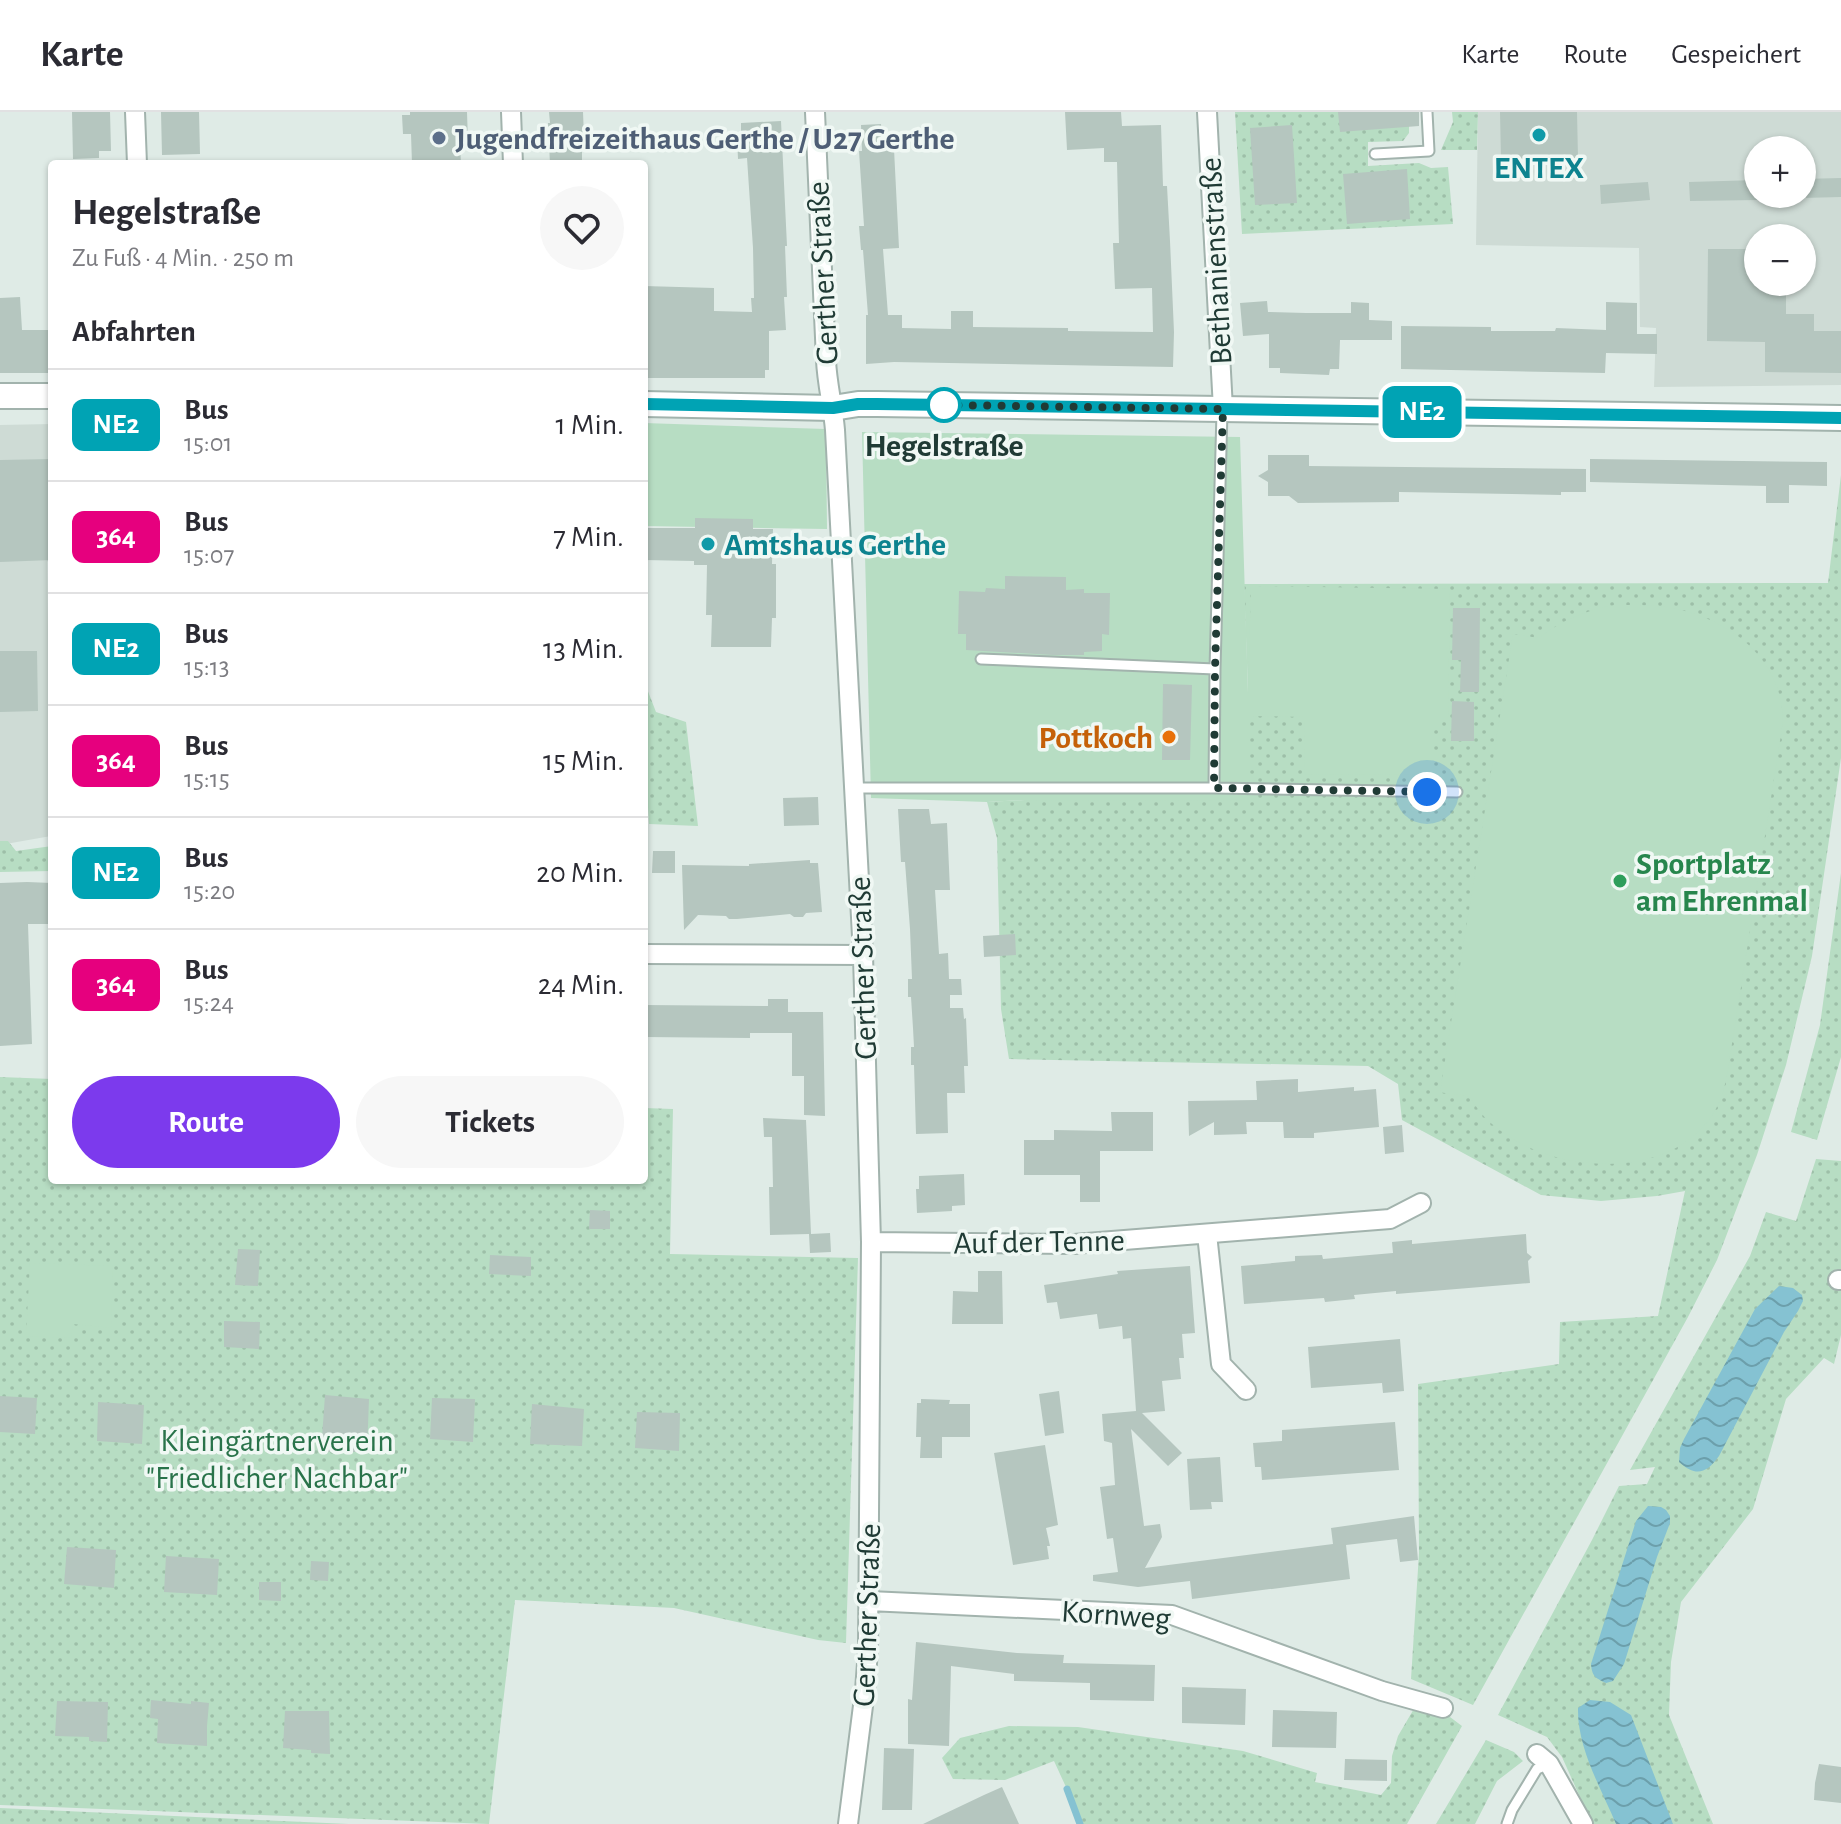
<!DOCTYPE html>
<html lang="de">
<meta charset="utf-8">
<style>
body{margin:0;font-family:"Alegreya Sans",sans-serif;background:#f7f7f7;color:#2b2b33;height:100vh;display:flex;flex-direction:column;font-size:30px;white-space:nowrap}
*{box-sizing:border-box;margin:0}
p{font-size:26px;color:#7c7c81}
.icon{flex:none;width:44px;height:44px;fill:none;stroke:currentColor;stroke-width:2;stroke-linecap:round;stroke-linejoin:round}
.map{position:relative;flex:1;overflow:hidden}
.sheet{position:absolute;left:48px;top:48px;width:600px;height:1024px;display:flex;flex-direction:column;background:#fff;border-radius:8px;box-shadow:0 2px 6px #0004}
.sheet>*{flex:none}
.badge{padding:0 16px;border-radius:12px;font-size:28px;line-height:52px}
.controls{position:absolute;left:1744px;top:24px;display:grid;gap:16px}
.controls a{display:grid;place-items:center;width:72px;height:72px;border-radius:50%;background:#fff;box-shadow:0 2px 6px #0004;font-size:40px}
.you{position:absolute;width:40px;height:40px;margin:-20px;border:6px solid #fff;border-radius:50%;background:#1a73e8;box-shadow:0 0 0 12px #1a73e833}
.map>.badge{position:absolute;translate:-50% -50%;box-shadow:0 0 0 4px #fff}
h2{padding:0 24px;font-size:30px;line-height:72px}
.round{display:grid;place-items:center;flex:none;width:84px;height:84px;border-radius:42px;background:#f7f7f7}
.headline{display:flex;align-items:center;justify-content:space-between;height:136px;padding:0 24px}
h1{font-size:38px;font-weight:700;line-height:60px}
.primary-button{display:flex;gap:16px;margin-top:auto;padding:16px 24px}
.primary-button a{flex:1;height:92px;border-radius:48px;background:#7c3aed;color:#fff;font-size:32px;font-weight:700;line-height:92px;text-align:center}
.primary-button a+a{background:#f7f7f7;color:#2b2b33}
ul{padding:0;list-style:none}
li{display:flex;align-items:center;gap:24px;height:112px;padding:0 24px;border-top:2px solid #e1e1e2}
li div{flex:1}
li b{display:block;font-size:30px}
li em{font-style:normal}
li .badge{min-width:88px;font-weight:700;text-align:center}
header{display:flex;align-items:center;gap:48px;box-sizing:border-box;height:112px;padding:0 40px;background:#fff;border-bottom:2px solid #e1e1e2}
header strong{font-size:38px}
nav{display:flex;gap:44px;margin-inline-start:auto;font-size:28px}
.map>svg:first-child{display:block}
.built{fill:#cedbd5;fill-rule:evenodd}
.grass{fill:url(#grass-dots)}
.park{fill:#b7ddc3}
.water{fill:url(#water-waves)}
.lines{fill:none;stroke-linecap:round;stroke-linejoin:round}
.stream{stroke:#85c2d2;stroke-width:7}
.building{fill:#b5c6bf}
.service-casing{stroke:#a2b3ad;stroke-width:13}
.minor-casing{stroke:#a2b3ad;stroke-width:22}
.tertiary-casing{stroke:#a2b3ad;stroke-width:28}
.service{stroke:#fff;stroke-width:9}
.minor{stroke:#fff;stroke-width:18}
.tertiary{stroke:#fff;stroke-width:24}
.line-casing{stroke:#fff;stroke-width:18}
.line{stroke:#00a3b4;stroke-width:12}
.walk{stroke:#203b35;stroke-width:8;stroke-dasharray:0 14.4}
.culture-dot{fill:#0f9aa8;stroke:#f0f8f4;stroke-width:3}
.service-dot{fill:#5c6f8a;stroke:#f0f8f4;stroke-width:3}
.stop-dot{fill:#fff;stroke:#00a3b4;stroke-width:4}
.food-dot{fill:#e8710a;stroke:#f0f8f4;stroke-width:3}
.leisure-dot{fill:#2e9e5b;stroke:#f0f8f4;stroke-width:3}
.labels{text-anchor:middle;stroke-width:7;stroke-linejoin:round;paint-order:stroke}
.service-label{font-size:32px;font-weight:bold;fill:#4e5e75;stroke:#f0f8f4;text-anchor:start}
.culture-label{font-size:32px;font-weight:bold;fill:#0d838f;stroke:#f0f8f4}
.street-label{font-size:32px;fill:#203b35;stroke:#f0f8f4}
.stop-label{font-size:32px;font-weight:bold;fill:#203b35;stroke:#f0f8f4}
.food-label{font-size:32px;font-weight:bold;fill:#c56008;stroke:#f0f8f4;text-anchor:end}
.leisure-label{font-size:32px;font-weight:bold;fill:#27864d;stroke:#f0f8f4;text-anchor:start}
.park-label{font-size:32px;fill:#29734a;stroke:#f0f8f4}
</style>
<header>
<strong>Karte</strong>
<nav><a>Karte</a><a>Route</a><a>Gespeichert</a></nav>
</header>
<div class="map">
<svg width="1841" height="1712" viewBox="0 0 1841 1712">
<defs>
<pattern id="grass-dots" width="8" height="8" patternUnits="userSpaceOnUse" patternTransform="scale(2)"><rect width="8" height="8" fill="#b7ddc3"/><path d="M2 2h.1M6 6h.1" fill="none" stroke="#9dbfa8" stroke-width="1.8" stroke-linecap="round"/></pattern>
<pattern id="water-waves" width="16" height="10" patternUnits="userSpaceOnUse" patternTransform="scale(2)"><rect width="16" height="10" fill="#85c2d2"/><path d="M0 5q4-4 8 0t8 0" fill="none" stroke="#6c9fab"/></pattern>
</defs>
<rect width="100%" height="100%" fill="#dfebe6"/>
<path class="built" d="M1478,0H1841V273L1654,275L1656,216L1640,215L1639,136L1476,133ZM1758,38H1802V82H1758ZM1758,126H1802V170H1758Z
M52,312V441L47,450L51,724L0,733V313Z"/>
<path class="grass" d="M1235,0H1409V21L1403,29L1368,30V54L1419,51L1431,56L1448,55L1453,112L1242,122Z
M1452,0H1478L1477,38H1441L1453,10Z
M1841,363V646L1812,844L1786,953L1757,1043L1717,1148L1688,1205L1473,1593L1411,1567L1419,1441L1418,1272L1559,1252L1560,1210L1658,1204L1685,1079L1657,1084L1601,1089L1541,1083L1402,1008L1398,972L1368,954L1009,947L1001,897L997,726L987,690L1025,688L1249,604L1244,472L1828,471Z
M644,569L656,600L686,610L698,714L649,712L646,662H644Z
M0,729H8L16,739L52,734V759L0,760Z
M1841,761V945L1817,1028L1791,1020L1820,913Z
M0,965L52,967V1068H644V996L673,997L670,1142L858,1146L846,1531L818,1528L674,1496L515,1488L489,1712L0,1693Z
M1816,1047L1841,1049V1223L1834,1252L1824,1246L1786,1287L1753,1397L1681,1490L1671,1550L1669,1603L1713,1712H1592L1562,1645L1547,1625L1498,1603L1592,1428L1619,1374L1647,1372L1655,1355L1630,1358L1750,1144L1766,1100L1796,1109Z
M1415,1595L1446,1602L1462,1614L1407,1712H1083L1054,1649L1005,1668L953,1667L942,1646L960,1626L1009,1614L1078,1615L1243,1639L1317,1661L1315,1670L1381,1683L1391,1671L1392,1644L1398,1624Z
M1486,1628L1514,1640L1523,1649L1497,1669L1475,1712H1436Z
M0,1696L349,1712H0Z"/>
<path class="park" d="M644,311L826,317L827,417L644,414Z
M862,320L1240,325L1248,581L1251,474L1450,477L1448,607H1434V663L1304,662L1305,605L1250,604V689L1025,688L987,690L871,686Z
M1615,493C1636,493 1657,492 1677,497C1734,510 1783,549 1783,610L1728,957C1725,976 1720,994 1708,1009C1666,1063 1576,1061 1520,1031C1506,1023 1491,1013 1481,1001C1477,997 1474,990 1470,986C1464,982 1448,982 1440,980L1513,522L1539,526C1562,508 1586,498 1615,493Z
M30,1151L113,1154L111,1216L73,1212L71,1226L26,1224Z"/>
<path class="water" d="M1779,1174L1793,1176L1802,1183L1803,1189L1798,1199L1784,1220L1719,1344C1706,1362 1696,1365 1679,1350L1680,1336L1684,1327L1755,1197Z
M1648,1394L1661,1395L1666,1398L1670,1404V1411L1657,1445L1624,1552L1613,1569L1606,1571C1595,1566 1592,1564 1591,1552L1636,1409Z
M1590,1588L1610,1590L1631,1603L1673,1712H1616C1601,1676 1577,1636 1578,1596Z"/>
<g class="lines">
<path class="stream" d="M1067,1677L1080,1712"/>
</g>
<path class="building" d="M72,0H110L111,39H99V46L73,47Z
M161,0H199L200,42L162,43Z
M410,0H467L468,30L460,31L461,52H412L411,22H403L402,3H410Z
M549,0H583L584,25H582V52H550L548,11H550Z
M1065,0H1121L1122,14L1161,13L1163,74H1167L1170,129L1174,220L1173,255L894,250L866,252V203H868L863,138H861L859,114H864L859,39H862L861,13L881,12L883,38L894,37L899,136L883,137L888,203H902V216L951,217V199H973V215L1068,216V219L1153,220L1152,176L1115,177L1113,131H1119L1117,50H1104V36L1067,38Z
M1338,0H1419V14L1340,20Z
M1500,0H1577L1578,46L1501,47Z
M781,9L787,134H785L787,185H784L786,218L769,219V258H765V266H644V174L714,176V199L752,200L751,186H754L753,136L747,46L738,47L737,23H741V11Z
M1292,13L1297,91L1255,93L1250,16Z
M1407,57L1410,107L1347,112L1343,62Z
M1841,66V85L1802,86V67Z
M1758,68V88L1690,89L1689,70Z
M1648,70L1650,88L1601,92L1600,73Z
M1708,137H1758V170H1766V176H1769V183H1786V202H1814V219H1841V261L1765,260V230L1707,229Z
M20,185L22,218H51V261H0V186Z
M1267,189L1268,200L1306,201H1351V190L1369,191V208L1392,209V228H1340L1339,257H1330L1329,263L1280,261V256H1269V222L1243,224L1240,191Z
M1606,190L1637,191V222H1657V242L1606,241L1605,261L1401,257V214L1491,215V219H1555L1556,216L1606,218Z
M1268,343H1309V354L1586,357V380H1561V383L1399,380V390L1298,391L1289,384H1268V370L1258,364L1268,358Z
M52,347V448L0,450V348Z
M1590,347L1827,350V374L1789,373V391H1766V374L1590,370Z
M695,406L753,407V417H773L772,452H776V506H772L771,535H711L712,503H706L707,453H694V449L644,448V416H695Z
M1005,464L1066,465V478L1084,477V481H1110L1109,523L1102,522V539L1084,540V543H1053L966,538V522H958L959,479L985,480L986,476L1005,477Z
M1453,496H1480L1479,580H1460L1461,548H1452Z
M0,539H37L38,599L0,600Z
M1163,572L1192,573L1190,648H1162Z
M1452,589L1474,590V629H1451Z
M818,685L819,713L784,714L783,686Z
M898,697H929L931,712L947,711L950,778H935L939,842L948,841L949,867H961L962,883H950V896H963L964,907L966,906L968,954H964L965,981H947L948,1021L916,1022L914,953H911V935H914L913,916L911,885H908V867H912L910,817L905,750H901Z
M653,739H675V761H652Z
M810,748V751H818L822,800L806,801L803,805H794L790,802L737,807H729L726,804L698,803L684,818L682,753L749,754V752Z
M27,770L52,771V812H28L32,932L0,934V771Z
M1015,822L1016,843L984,845L983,824Z
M768,887H788V900H823L825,1004L804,1003V964H792V921H750V926L644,925V893L768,894Z
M1298,967V980L1354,975V979L1376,977L1379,1015L1314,1021V1026H1284L1283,1010H1246L1247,1022L1214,1023V1010L1189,1024L1188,989L1257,988L1256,969Z
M1111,1000H1153V1039H1100V1090H1080V1063H1024V1028H1054V1018L1112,1019Z
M763,1006L806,1008L811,1122L830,1121L831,1140L810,1141L809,1122L770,1123L769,1075H773L772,1025H764Z
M1402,1013L1404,1040L1385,1042L1383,1015Z
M964,1062L965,1093L952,1094V1099L917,1101L916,1077H919V1064Z
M590,1098L610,1099V1117H589Z
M1526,1122L1527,1141L1532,1145L1528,1149L1530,1171L1396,1182V1179L1354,1183L1355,1187L1325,1190L1324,1186L1244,1192L1241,1154L1295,1149V1144L1322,1143L1323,1147L1393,1141L1392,1130L1412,1128V1132Z
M238,1137L260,1138L258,1174L235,1173Z
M490,1143L531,1145V1164L489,1162Z
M1190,1154L1195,1221L1182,1222L1184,1246H1179L1181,1267L1162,1269L1165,1299L1142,1301L1182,1341L1168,1354L1131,1317L1144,1414L1160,1412L1162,1425L1145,1456L1333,1432L1331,1416L1414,1404L1418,1448L1400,1450L1397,1427L1346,1433L1350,1467L1192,1487L1190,1469L1138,1475L1093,1469V1463L1118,1460L1113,1426L1107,1427L1100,1375L1115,1373L1112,1331L1104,1329L1102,1302L1136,1299L1131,1226L1123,1227L1122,1214L1099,1217L1097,1202L1060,1207L1057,1190L1047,1191L1044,1173L1118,1162L1117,1159Z
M978,1159H1002L1003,1212H952L953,1179L978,1180Z
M224,1209L260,1210L259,1237L224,1235Z
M1400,1227L1404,1279L1383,1281L1382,1271L1311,1276L1308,1235Z
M1059,1279L1064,1321L1045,1324L1039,1282Z
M325,1283L369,1287L367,1340H321Z
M0,1284L37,1286L35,1322L0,1320Z
M432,1286L475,1287L473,1330L430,1327Z
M921,1287L950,1288L949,1292H970V1325H942V1346H920L921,1325H916L917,1291H921Z
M98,1290L144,1293L142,1332L97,1329Z
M532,1292L584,1297L582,1334L530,1332Z
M637,1300L680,1301L679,1339L635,1336Z
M1395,1310L1399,1358L1262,1368L1261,1355H1255L1253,1331L1282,1329V1318Z
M1045,1333L1058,1413L1046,1416L1050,1434H1047L1049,1447L1013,1453L994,1341Z
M1220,1345L1223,1390H1211L1212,1397L1190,1398L1187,1347Z
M67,1435L116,1438L114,1476L64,1472Z
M166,1444L219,1447L217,1483L164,1480Z
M311,1449L329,1450L328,1469L310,1468Z
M259,1470H281V1489L259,1488Z
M916,1530L1017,1541L1064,1543L1063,1551L1155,1553L1154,1589L1090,1588V1571L1014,1569V1562L951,1554L949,1634L908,1632V1587L912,1588Z
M1182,1575L1246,1577L1245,1613L1182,1611Z
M151,1588L191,1592V1589L209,1591L207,1614V1634L157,1631L158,1607L150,1606Z
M57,1589L108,1590L107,1630L89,1629V1625L55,1624Z
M1273,1598L1337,1600L1336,1636L1272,1635Z
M285,1599H329L330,1642L311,1641V1638L283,1636Z
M884,1636L914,1637L912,1698H882Z
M1345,1647L1387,1648V1669L1344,1668Z
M1819,1652L1841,1655V1691L1814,1688L1815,1671Z
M1002,1675L1019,1712H923L984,1683Z"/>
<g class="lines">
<g class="service-casing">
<path id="service" d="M1375,42L1429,39L1427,0
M981,547L1215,557
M854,676H1214L1215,557L1222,300
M1214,676L1457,680
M1507,1712L1512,1698L1537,1657L1549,1652"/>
</g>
<g class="minor-casing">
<path id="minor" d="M135,0L137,52
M511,0L513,52
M815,0L826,248C827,272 833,294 835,318L863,843L871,1130L868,1538L865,1578L848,1712
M1207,0L1223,297
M644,842L863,843
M1207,1122L1221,1252L1246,1278
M871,1130L1074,1132L1390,1107L1421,1091
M1838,1168H1841
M869,1489L1172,1503L1382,1579L1443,1596
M1537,1642L1549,1652L1583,1712"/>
</g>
<g class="tertiary-casing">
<path id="tertiary" d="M0,284H52
M644,292L833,296L858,292H877L1841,306"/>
</g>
<use href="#service" class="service"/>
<use href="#minor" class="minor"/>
<use href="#tertiary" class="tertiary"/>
</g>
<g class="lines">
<g class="line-casing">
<path id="line" d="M644,292L833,296L858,292H877L1841,306"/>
</g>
<use href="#line" class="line"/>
<path class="walk" d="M944,293L1223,297L1215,557L1214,676L1427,680"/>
</g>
<g class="culture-dot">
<circle cx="1539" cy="23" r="8"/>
<circle cx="708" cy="432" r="8"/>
</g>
<circle class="service-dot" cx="439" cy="26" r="8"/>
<circle class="stop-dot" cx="944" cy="293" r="16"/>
<circle class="food-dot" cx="1169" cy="625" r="8"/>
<circle class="leisure-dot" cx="1620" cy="769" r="8"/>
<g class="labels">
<g class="service-label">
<text x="455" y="37">Jugendfreizeithaus Gerthe / U27 Gerthe</text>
</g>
<g class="culture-label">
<text x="1539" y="66">ENTEX</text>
<text x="724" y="443" text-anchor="start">Amtshaus Gerthe</text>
</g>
<g class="street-label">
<text transform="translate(1215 149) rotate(-93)" y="11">Bethanienstraße</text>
<text transform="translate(822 161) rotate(-93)" y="11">Gerther Straße</text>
<text transform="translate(862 856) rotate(-92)" y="11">Gerther Straße</text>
<text transform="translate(1039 1129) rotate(-1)" y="11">Auf der Tenne</text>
<text transform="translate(1116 1502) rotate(4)" y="11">Kornweg</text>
<text transform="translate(866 1503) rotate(-88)" y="11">Gerther Straße</text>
</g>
<g class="stop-label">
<text x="944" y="344">Hegelstraße</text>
</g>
<g class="food-label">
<text x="1153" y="636">Pottkoch</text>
</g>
<g class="leisure-label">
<text x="1636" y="762">Sportplatz<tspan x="1636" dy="37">am Ehrenmal</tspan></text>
</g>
<g class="park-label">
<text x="277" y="1339">Kleingärtnerverein<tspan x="277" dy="37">"Friedlicher Nachbar"</tspan></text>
</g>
</g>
</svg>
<div class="controls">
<a>+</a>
<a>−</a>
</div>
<div class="you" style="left:1427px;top:680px"></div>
<b class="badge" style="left:1422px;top:300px;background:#00a3b4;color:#fff">NE2</b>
<section class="sheet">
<div class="headline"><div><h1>Hegelstraße</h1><p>Zu Fuß · 4 Min. · 250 m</p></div><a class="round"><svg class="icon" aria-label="heart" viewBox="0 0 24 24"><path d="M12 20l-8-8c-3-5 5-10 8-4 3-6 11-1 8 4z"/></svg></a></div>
<h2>Abfahrten</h2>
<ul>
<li><span class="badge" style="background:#00a3b4;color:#fff">NE2</span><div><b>Bus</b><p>15:01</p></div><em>1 Min.</em></li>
<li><span class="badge" style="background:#e6007e;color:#fff">364</span><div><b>Bus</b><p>15:07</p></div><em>7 Min.</em></li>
<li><span class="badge" style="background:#00a3b4;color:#fff">NE2</span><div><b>Bus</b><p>15:13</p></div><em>13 Min.</em></li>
<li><span class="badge" style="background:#e6007e;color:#fff">364</span><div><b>Bus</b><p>15:15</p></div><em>15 Min.</em></li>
<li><span class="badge" style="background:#00a3b4;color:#fff">NE2</span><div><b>Bus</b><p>15:20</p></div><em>20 Min.</em></li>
<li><span class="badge" style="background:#e6007e;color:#fff">364</span><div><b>Bus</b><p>15:24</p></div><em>24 Min.</em></li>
</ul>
<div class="primary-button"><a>Route</a><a>Tickets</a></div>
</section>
</div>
